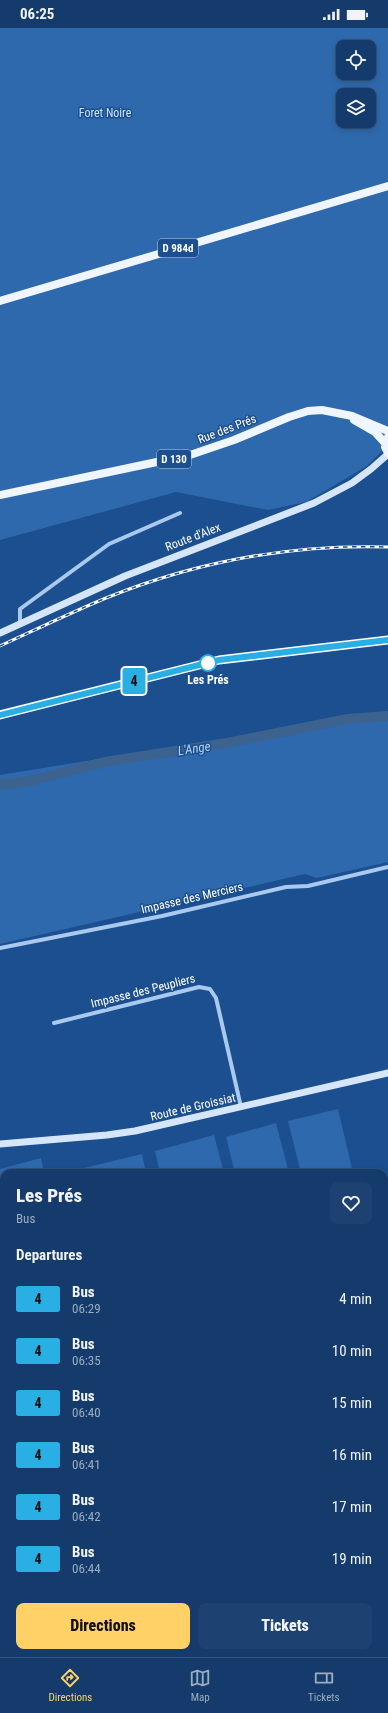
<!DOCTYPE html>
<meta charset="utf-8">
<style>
body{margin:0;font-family:"Roboto Condensed",sans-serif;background:#1d4271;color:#f1f3f6;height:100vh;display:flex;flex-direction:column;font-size:15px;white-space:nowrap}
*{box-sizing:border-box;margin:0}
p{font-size:13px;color:#9dadc1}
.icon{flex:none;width:22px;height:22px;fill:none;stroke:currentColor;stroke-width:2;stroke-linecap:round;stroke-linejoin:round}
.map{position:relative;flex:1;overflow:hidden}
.drawer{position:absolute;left:0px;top:1141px;width:388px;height:488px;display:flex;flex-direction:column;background:#143b6b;border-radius:12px 12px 0 0;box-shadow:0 2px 6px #0003,0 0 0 1px #33557e}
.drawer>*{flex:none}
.badge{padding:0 8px;border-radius:3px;font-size:14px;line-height:26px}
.buttons{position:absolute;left:336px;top:12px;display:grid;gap:8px}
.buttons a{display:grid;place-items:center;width:40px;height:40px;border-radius:8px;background:#143b6b;box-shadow:0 2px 6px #0003,0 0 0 1px #33557e;font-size:20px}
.map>.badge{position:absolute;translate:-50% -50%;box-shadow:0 0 0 2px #fff}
h2{padding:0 16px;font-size:15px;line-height:36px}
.round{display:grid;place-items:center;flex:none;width:42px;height:42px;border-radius:8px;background:#1d4271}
.headline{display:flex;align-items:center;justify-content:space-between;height:68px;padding:0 16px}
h1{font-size:19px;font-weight:800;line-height:30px}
.primary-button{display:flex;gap:8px;margin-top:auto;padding:8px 16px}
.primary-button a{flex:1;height:46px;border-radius:8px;background:#ffd166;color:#111;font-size:16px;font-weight:800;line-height:46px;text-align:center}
.primary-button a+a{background:#1d4271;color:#f1f3f6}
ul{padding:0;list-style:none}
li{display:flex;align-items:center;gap:12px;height:52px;padding:0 16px}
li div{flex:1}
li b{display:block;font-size:15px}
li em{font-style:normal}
li .badge{min-width:44px;font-weight:700;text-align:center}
.status{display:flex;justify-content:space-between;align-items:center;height:28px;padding:0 20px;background:#143b6b;direction:ltr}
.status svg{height:11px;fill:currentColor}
.tab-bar{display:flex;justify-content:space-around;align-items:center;height:56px;border-top:1px solid #33557e;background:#143b6b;font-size:11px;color:#9dadc1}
.tab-bar a{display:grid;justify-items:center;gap:2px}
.tab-bar .on{color:#ffd166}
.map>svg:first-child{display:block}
.green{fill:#2e69ad;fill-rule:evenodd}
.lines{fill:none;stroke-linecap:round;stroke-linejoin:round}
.river{stroke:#3c6290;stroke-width:10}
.street{stroke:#a9c9ee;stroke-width:4}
.secondary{stroke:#d6e6fa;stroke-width:7}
.primary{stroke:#f0f6ff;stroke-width:8}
.highway{stroke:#fff;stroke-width:10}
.rail-casing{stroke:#fff;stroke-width:3}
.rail{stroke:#1b4f8f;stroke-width:1.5;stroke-dasharray:4.5;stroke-linecap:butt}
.line-casing{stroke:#fff;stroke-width:9}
.line{stroke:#2aafe4;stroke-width:6}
.stop-dot{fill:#fff;stroke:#2aafe4;stroke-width:2}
.labels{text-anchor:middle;stroke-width:3;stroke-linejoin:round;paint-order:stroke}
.shield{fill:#1b4f8f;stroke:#bbcadd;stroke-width:1}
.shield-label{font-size:11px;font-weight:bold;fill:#fff}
.park-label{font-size:12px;fill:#cfe3fa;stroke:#1b4f8f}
.street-label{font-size:12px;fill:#fff;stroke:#1b4f8f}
.stop-label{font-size:12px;font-weight:bold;fill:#fff;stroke:#1b4f8f}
.water-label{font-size:13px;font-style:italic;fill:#b5d3f5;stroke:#1b4f8f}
</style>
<div class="status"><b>06:25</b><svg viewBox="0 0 49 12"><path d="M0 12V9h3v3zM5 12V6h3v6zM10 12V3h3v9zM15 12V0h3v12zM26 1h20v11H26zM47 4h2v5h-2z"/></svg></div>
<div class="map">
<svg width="388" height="1629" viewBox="0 0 388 1629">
<rect width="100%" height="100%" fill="#1b4f8f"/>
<path class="green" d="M0,0H388V417L367,438L306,474L268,482L176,464L0,512ZM343,19H369V45H343ZM343,67H369V93H343Z
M388,684V834L317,850L305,846L0,916V747Z
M338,1081L353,1145H301L288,1093Z
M276,1095L289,1145H235L226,1109Z
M214,1107L224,1145H160L155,1123Z
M142,1126L146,1145H86L84,1140Z
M41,1130L44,1145H4V1198L0,1199V1141Z
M388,1225V1629H0V1410L4,1408V1625H384V1227Z
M0,1235L4,1238V1361L0,1363Z"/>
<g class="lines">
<path class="river" d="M0,757L30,753L105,734L227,715L348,691L388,688"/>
<path class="street" d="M20,596V581L109,516L180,485
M0,687L208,635L230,630L388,612
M0,920L162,888L286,859L308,858L388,839
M54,995L199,959L210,961L216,970L241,1079"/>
<path class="secondary" d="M0,605L125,548L314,475L352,455L371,441L388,426
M0,1116L107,1107L135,1103L388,1045
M0,1222L4,1224
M384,1260L388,1259"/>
<path class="primary" d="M0,273L388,158
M354,392L375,404L385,415
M388,409L385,419L388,425
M0,467L190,427L234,412L289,389L308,383L322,382L352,388L388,403"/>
<path class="highway" d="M384,1194L388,1191
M384,1203L388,1200
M0,1379L4,1377
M0,1388L4,1386"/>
<g class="rail-casing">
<path id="rail" d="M0,618C35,602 70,585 106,570C195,534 291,516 388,519"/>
</g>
<use href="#rail" class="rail"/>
</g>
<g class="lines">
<g class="line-casing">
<path id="line" d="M0,687L219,632L388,612"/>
</g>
<use href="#line" class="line"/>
</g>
<circle class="stop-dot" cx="208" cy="635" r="8"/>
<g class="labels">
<g class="shield">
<rect x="158" y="211" width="40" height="18" rx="3"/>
<rect x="157" y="422" width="34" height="18" rx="3"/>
</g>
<g class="shield-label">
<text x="178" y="224">D 984d</text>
<text x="174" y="435">D 130</text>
</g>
<g class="park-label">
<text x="105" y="89">Foret Noire</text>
</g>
<g class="street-label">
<text transform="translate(227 401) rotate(-21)" y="4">Rue des Prés</text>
<text transform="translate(193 509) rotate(-21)" y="4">Route d'Alex</text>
<text transform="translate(192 870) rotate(-13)" y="4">Impasse des Merciers</text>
<text transform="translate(143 963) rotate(-14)" y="4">Impasse des Peupliers</text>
<text transform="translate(193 1079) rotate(-13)" y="4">Route de Groissiat</text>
</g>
<g class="stop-label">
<text x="208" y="656">Les Prés</text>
</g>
<g class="water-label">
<text transform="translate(194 720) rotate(-9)" y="5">L'Ange</text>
</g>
</g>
</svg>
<div class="buttons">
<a><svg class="icon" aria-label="locate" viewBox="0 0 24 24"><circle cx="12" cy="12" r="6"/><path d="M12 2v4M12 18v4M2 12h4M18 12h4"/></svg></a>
<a><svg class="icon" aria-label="layers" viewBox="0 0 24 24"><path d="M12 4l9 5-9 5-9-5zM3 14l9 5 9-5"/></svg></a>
</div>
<b class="badge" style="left:134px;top:653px;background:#2aafe4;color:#111">4</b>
<section class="drawer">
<div class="headline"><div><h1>Les Prés</h1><p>Bus</p></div><a class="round"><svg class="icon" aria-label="heart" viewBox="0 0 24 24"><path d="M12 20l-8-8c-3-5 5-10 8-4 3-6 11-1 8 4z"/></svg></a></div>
<h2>Departures</h2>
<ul>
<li><span class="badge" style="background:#2aafe4;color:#111">4</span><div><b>Bus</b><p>06:29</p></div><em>4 min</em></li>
<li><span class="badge" style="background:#2aafe4;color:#111">4</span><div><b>Bus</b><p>06:35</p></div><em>10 min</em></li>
<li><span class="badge" style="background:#2aafe4;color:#111">4</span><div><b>Bus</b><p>06:40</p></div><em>15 min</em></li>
<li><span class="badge" style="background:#2aafe4;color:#111">4</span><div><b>Bus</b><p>06:41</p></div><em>16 min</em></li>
<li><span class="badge" style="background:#2aafe4;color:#111">4</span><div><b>Bus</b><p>06:42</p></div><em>17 min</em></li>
<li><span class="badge" style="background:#2aafe4;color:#111">4</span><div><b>Bus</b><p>06:44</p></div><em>19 min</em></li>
</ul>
<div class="primary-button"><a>Directions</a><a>Tickets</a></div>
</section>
</div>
<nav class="tab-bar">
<a class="on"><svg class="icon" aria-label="directions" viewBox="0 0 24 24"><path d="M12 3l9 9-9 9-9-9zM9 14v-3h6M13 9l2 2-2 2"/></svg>Directions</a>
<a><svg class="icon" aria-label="map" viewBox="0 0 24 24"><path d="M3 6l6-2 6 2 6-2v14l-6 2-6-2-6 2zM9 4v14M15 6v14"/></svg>Map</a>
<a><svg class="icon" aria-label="tickets" viewBox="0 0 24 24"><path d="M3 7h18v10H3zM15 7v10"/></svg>Tickets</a>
</nav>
